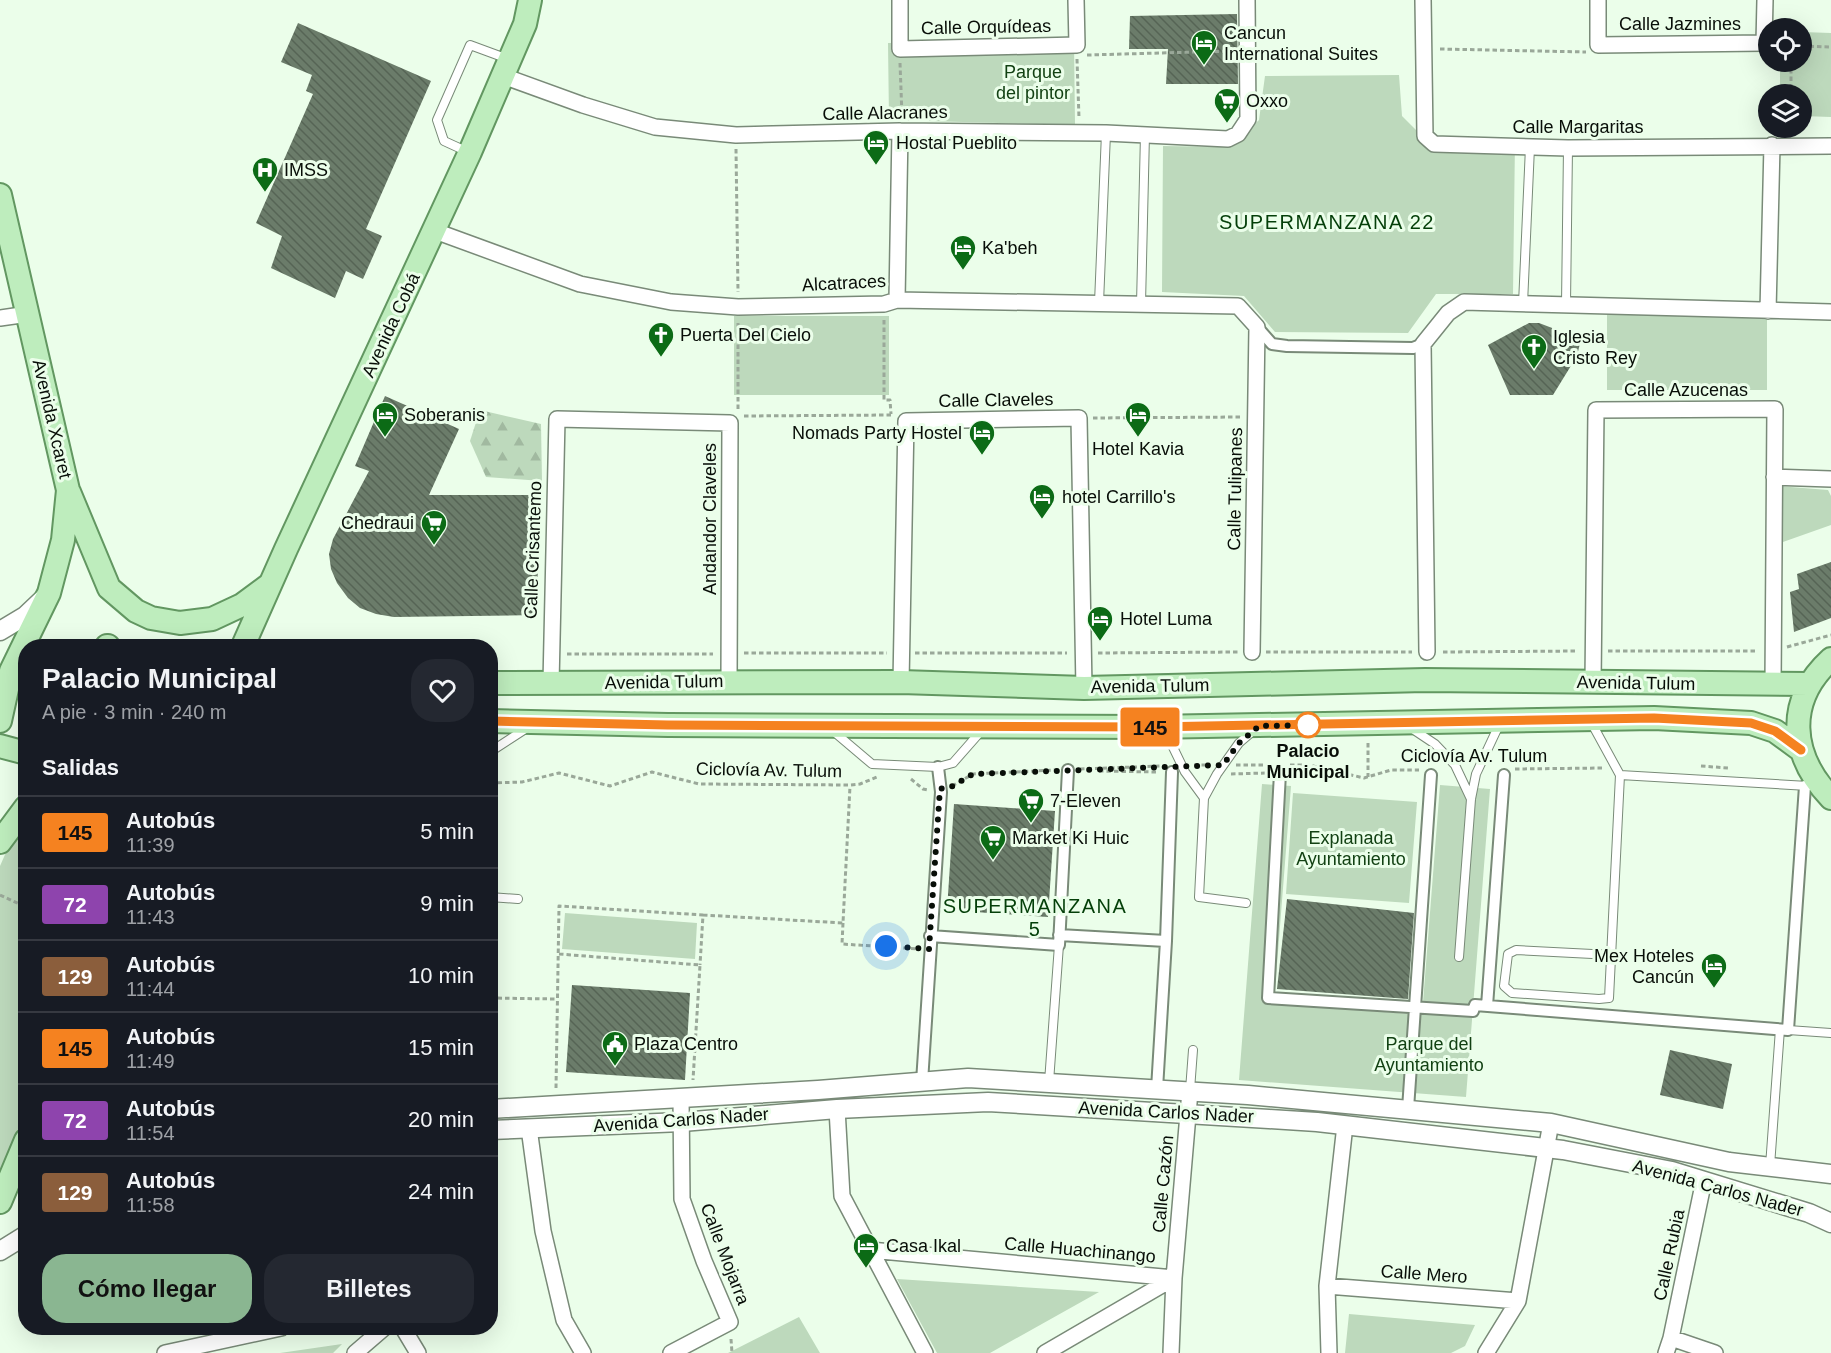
<!DOCTYPE html>
<html lang="es">
<meta charset="utf-8">
<style>
body{margin:0;font-family:Helvetica,sans-serif;background:#242831;color:#f1f3f6;height:100vh;display:flex;flex-direction:column;font-size:22px;white-space:nowrap}
*{box-sizing:border-box;margin:0}
p{font-size:20px;color:#9ea1a6}
.icon{flex:none;width:33px;height:33px;fill:none;stroke:currentColor;stroke-width:2;stroke-linecap:round;stroke-linejoin:round}
.map{position:relative;flex:1;overflow:hidden}
.details{position:absolute;left:18px;top:639px;width:480px;height:696px;display:flex;flex-direction:column;background:#171b24;border-radius:24px;box-shadow:0 6px 24px #0002}
.details>*{flex:none}
.badge{padding:0 12px;border-radius:4px;font-size:21px;line-height:39px}
.controls{position:absolute;left:1758px;top:18px;display:grid;gap:12px}
.controls a{display:grid;place-items:center;width:54px;height:54px;border-radius:50%;background:#171b24;box-shadow:0 6px 24px #0002;font-size:30px}
.you{position:absolute;width:30px;height:30px;margin:-15px;border:4px solid #fff;border-radius:50%;background:#1a73e8;box-shadow:0 0 0 9px #1a73e833}
.map>.badge{position:absolute;translate:-50% -50%;box-shadow:0 0 0 3px #fff}
h2{padding:0 24px;font-size:22px;line-height:54px}
.round{display:grid;place-items:center;flex:none;width:63px;height:63px;border-radius:24px;background:#242831}
.overview{display:flex;align-items:center;justify-content:space-between;height:102px;padding:0 24px}
h1{font-size:28px;font-weight:700;line-height:45px}
.action{display:flex;gap:12px;margin-top:auto;padding:12px 24px}
.action a{flex:1;height:69px;border-radius:24px;background:#8ab691;color:#111;font-size:24px;font-weight:700;line-height:69px;text-align:center}
.action a+a{background:#242831;color:#f1f3f6}
ul{padding:0;list-style:none}
li{display:flex;align-items:center;gap:18px;height:72px;padding:0 24px;border-top:2px solid #363941}
li div{flex:1}
li b{display:block;font-size:22px}
li em{font-style:normal}
li .badge{min-width:66px;font-weight:700;text-align:center}
.map>svg:first-child{display:block}
.forest{fill:url(#forest-firs)}
.green{fill:#bdd9bc}
.building{fill:url(#building-back-hatch)}
.lines{fill:none;stroke-linecap:round;stroke-linejoin:round}
.service-casing{stroke:#798a78;stroke-width:10}
.pedestrian-casing{stroke:#798a78;stroke-width:14}
.minor-casing{stroke:#798a78;stroke-width:18}
.tertiary-casing{stroke:#798a78;stroke-width:21}
.primary-casing{stroke:#629761;stroke-width:26}
.path{stroke:#9aa899;stroke-width:3;stroke-dasharray:4.5 3;stroke-linecap:butt}
.service{stroke:#fff;stroke-width:8}
.pedestrian{stroke:#fff;stroke-width:10}
.minor{stroke:#fff;stroke-width:15}
.tertiary{stroke:#fff;stroke-width:18}
.primary{stroke:#beedbd;stroke-width:22}
.line-casing{stroke:#fff;stroke-width:14}
.line{stroke:#f58220;stroke-width:9}
.walk{stroke:#080e08;stroke-width:6;stroke-dasharray:0 10.8}
.stop-dot{fill:#fff;stroke:#f58220;stroke-width:3}
.labels{text-anchor:middle;stroke-width:6;stroke-linejoin:round;paint-order:stroke}
.street-label{font-size:18px;fill:#080e08;stroke:#ebfeea}
.poi-label{font-size:18px;fill:#080e08;stroke:#ebfeea;text-anchor:start}
.park-label{font-size:18px;fill:#124113;stroke:#ebfeea}
.stop-label{font-size:18px;font-weight:bold;fill:#080e08;stroke:#ebfeea}
.neighbourhood-label{font-size:20px;letter-spacing:1.5px;fill:#043f09;stroke:#ebfeea}
</style>
<div class="map">
<svg width="1831" height="1353" viewBox="0 0 1831 1353">
<defs>
<pattern id="forest-firs" width="22" height="20" patternUnits="userSpaceOnUse" patternTransform="scale(1.5)"><rect width="22" height="20" fill="#bdd9bc"/><path d="M5 1l3.5 6h-7zM16 11l3.5 6h-7z" fill="#a1b9a0"/></pattern>
<pattern id="building-back-hatch" width="6" height="6" patternUnits="userSpaceOnUse" patternTransform="scale(1.5)"><rect width="6" height="6" fill="#6b7c6a"/><path d="M-1 5l2 2M0 0l6 6M5-1l2 2" fill="none" stroke="#566455"/></pattern>
</defs>
<rect width="100%" height="100%" fill="#ebfeea"/>
<path class="forest" d="M480,410L541,424L542,481L486,477L470,441Z"/>
<path class="green" d="M1802,32L1831,33V117L1802,116V94H1780V62H1802Z
M1074,41L1075,125L889,120L888,43Z
M1399,75L1402,116L1423,137L1515,141L1513,294H1436L1408,333L1275,332L1244,296L1162,292L1163,146L1231,147L1259,120L1265,76Z
M1607,313H1767V390H1607Z
M734,316H889V395H734Z
M1778,486L1828,490L1831,496V525L1777,544Z
M1262,784L1291,786L1274,1003L1422,1015L1440,785L1490,789L1466,1097L1239,1080Z
M1293,793L1417,802L1409,903L1286,894Z
M25,819V1118L0,1176V866L15,832Z
M565,913L697,923L695,959L562,949Z
M897,1279L1099,1292L990,1353H937Z
M1349,1314L1475,1325L1465,1346L1451,1353H1345Z
M799,1317L820,1353H728Z
M342,1344L333,1353H280Z"/>
<path class="building" d="M1237,14L1238,84H1166L1168,49H1129L1130,16Z
M298,23L431,81L366,229L382,236L363,279L346,271L335,298L271,268L282,236L256,223L313,94L306,91L312,75L281,62Z
M1529,323H1539L1581,339L1577,356L1553,395H1510L1488,345Z
M385,396L459,429L429,495H537L538,615L394,617L376,614L360,608L348,598L337,583L331,569L329,554L333,539L369,471L355,466Z
M1831,562V618L1794,632L1790,592L1799,589L1797,574Z
M954,804L1055,811L1048,917L947,910Z
M1287,899L1414,913L1408,999L1277,989Z
M572,985L690,993L685,1080L566,1072Z
M1670,1050L1732,1064L1723,1109L1660,1095Z"/>
<g class="lines">
<g class="service-casing">
<path id="service" d="M468,152L444,141L437,120L470,45L508,59
M1099,303L1106,133
M1141,304L1145,134
M1523,304L1530,147
M1566,304L1568,148
M1591,722L1620,775L1609,998L1599,999L1512,993L1504,986L1508,954L1516,950L1612,955
M1411,728L1435,744L1455,765L1471,799
M833,731L872,764L938,767L953,763L982,730
M1160,733L1170,741L1185,772L1204,798
M490,752L527,728
M1620,775L1808,786
M490,897L518,899
M1246,903L1199,897L1204,798L1217,774L1239,743L1253,731
M1459,957L1471,799L1476,774L1499,725
M1788,1030L1831,1033
M1049,1082L1059,945
M1190,1090L1193,1050
M1770,1166L1780,1029"/>
</g>
<g class="pedestrian-casing">
<path id="pedestrian" d="M1257,327L1272,344L1287,346L1413,348L1423,344
M1280,773L1268,998L1473,1011L1475,1005L1788,1030L1805,786
M1059,935L1166,941
M930,936L1059,945L1068,770
M1487,1006L1504,775
M922,1082L941,792L938,767
M1157,1089L1166,941L1172,772
M1408,1109L1431,775"/>
</g>
<g class="minor-casing">
<path id="minor" d="M900,0V49L1077,45L1076,0
M1423,0L1425,136L1434,144L1568,148L1831,146
M1598,0V45L1764,43L1765,0
M503,76L583,105L655,127L736,135L900,131L1106,133L1228,139L1238,134L1248,119L1247,0
M435,231L580,284L671,302L738,307L884,304L897,300L1238,306L1257,327L1252,652
M897,300L900,131
M1768,311L1772,145
M0,318L28,314
M1774,477L1831,479
M1427,652L1423,344L1448,313L1464,302L1831,312
M901,682L906,421L1079,418L1084,688
M1593,682L1596,410L1775,409L1773,684
M551,683L557,419L730,423L729,681
M837,1109L842,1196L925,1353
M529,1128L543,1231L564,1320L583,1353
M870,1250L1174,1278
M1327,1286L1518,1301
M403,1328L418,1353
M1671,1338L1704,1180
M165,1353L281,1328
M355,1353L384,1328
M671,1353L730,1322L704,1261L682,1199L681,1098
M1045,1353L1174,1278
M1171,1353L1174,1278L1190,1091
M1329,1353L1327,1286L1345,1125
M1486,1353L1518,1301L1551,1123
M1666,1353L1671,1338L1715,1353"/>
</g>
<g class="tertiary-casing">
<path id="tertiary" d="M0,631L25,616L44,598
M490,1109L818,1090L968,1078L1248,1095L1551,1123L1729,1162L1831,1174
M490,1130L682,1122L837,1109L988,1102L1269,1119L1317,1122L1563,1150L1672,1171L1809,1213L1831,1223
M0,1251L26,1235"/>
</g>
<g class="primary-casing">
<path id="primary" d="M0,195L68,490L63,540L49,593L11,671L0,721
M69,492L109,588L136,611L151,618L180,623L212,619L242,605L269,585
M107,646H108
M243,646L286,549L470,152L525,24L530,0
M1831,659C1785,701 1790,755 1831,798
M490,683L901,682L1084,688L1425,680L1809,684
M490,721L668,725L1153,727L1654,718L1751,723L1775,731L1801,750
M0,746L26,753
M0,842L26,807
M0,1202L26,1140"/>
</g>
<path class="path" d="M1802,46L1831,47
M1440,49L1586,52
M1087,55L1233,51
M1077,59L1079,118
M1788,62L1791,69V94
M900,63L902,116
M736,149L738,292
M884,320V400H890L891,414
M738,409V323
M744,416L893,415
M1093,418L1242,417
M1787,647L1831,635
M1608,651H1757
M1266,652H1412
M1443,652L1577,651
M744,653H887
M915,653H1067
M1098,653L1238,652
M567,654H713
M1368,743V777
M1194,765H1209
M1236,765H1272
M1290,765H1309L1364,778L1391,770H1419
M1701,766L1728,768
M1080,769L1161,766
M1515,769L1605,768
M1099,771L1158,772
M1231,774L1266,773
M911,779L923,789L928,790
M490,783L522,782L559,773L610,786L652,772L699,784L850,785L860,784L877,777
M952,786L973,774L1056,770
M0,895L26,907
M703,915L843,923L850,786
M843,923L842,944L918,949
M559,954L700,965L693,1080
M490,998L557,999
M556,1088L559,906L703,915L700,965
M731,1339L732,1353"/>
<use href="#service" class="service"/>
<use href="#pedestrian" class="pedestrian"/>
<use href="#minor" class="minor"/>
<use href="#tertiary" class="tertiary"/>
<use href="#primary" class="primary"/>
</g>
<g class="lines">
<g class="line-casing">
<path id="line" d="M490,721L668,725L1153,727L1654,718L1751,723L1775,731L1801,750"/>
</g>
<use href="#line" class="line"/>
<path class="walk" d="M886,946L929,949L940,789L953,786L973,774L1223,765L1239,743L1259,726L1308,725"/>
</g>
<defs>
<g id="hotel-pin" transform="scale(1.35)"><path d="M0 17L-7.5 6A9.5 9.5 0 1 1 7.5 6Z" fill="#0c6b16" stroke="#ebfeea"/><path d="M-6-4.5h1.5V1H6V5H4.5V3h-9V5H-6ZM-4 0a1.8 1.8 0 1 1 3.6 0ZM.5 0V-2.5h3Q6-2.5 6 0Z" fill="#fff"/></g>
<g id="supermarket-pin" transform="scale(1.35)"><path d="M0 17L-7.5 6A9.5 9.5 0 1 1 7.5 6Z" fill="#0c6b16" stroke="#ebfeea"/><path d="M-6-5.5h2.5l.6 2H6L4.5 2H-2.5L-4.4-4H-6ZM-1.5 3.2a1.3 1.3 0 1 0 .1 0ZM3 3.2a1.3 1.3 0 1 0 .1 0Z" fill="#fff"/></g>
<g id="hospital-pin" transform="scale(1.35)"><path d="M0 17L-7.5 6A9.5 9.5 0 1 1 7.5 6Z" fill="#0c6b16" stroke="#ebfeea"/><path d="M-5-5h3v3.5h4V-5h3V5h-3V1.5h-4V5h-3Z" fill="#fff"/></g>
<g id="church-pin" transform="scale(1.35)"><path d="M0 17L-7.5 6A9.5 9.5 0 1 1 7.5 6Z" fill="#0c6b16" stroke="#ebfeea"/><path d="M-1.2-6h2.4v3.5h3.3v2.4h-3.3V6h-2.4V-.1h-3.3v-2.4h3.3Z" fill="#fff"/></g>
<g id="civic-pin" transform="scale(1.35)"><path d="M0 17L-7.5 6A9.5 9.5 0 1 1 7.5 6Z" fill="#0c6b16" stroke="#ebfeea"/><path d="M-.6-6.5H3V-4.5H.6V-3L4-1V1h2V6H-6V1h2V-1L-.6-3ZM-1.2 2.5V6h2.4V2.5Z" fill="#fff"/></g>
</defs>
<g fill-rule="evenodd">
<use href="#hotel-pin" x="1204" y="43"/>
<use href="#supermarket-pin" x="1227" y="101"/>
<use href="#hotel-pin" x="876" y="143"/>
<use href="#hospital-pin" x="265" y="170"/>
<use href="#hotel-pin" x="963" y="248"/>
<use href="#church-pin" x="661" y="335"/>
<use href="#church-pin" x="1534" y="347"/>
<use href="#hotel-pin" x="385" y="415"/>
<use href="#hotel-pin" x="1138" y="415"/>
<use href="#hotel-pin" x="982" y="433"/>
<use href="#hotel-pin" x="1042" y="497"/>
<use href="#supermarket-pin" x="434" y="523"/>
<use href="#hotel-pin" x="1100" y="619"/>
<use href="#supermarket-pin" x="1031" y="801"/>
<use href="#supermarket-pin" x="993" y="838"/>
<use href="#hotel-pin" x="1714" y="966"/>
<use href="#civic-pin" x="615" y="1044"/>
<use href="#hotel-pin" x="866" y="1246"/>
</g>
<circle class="stop-dot" cx="1308" cy="725" r="12"/>
<g class="labels">
<g class="street-label">
<text x="1680" y="30">Calle Jazmines</text>
<text transform="translate(986 27) rotate(-1)" y="6">Calle Orquídeas</text>
<text transform="translate(885 113) rotate(-1)" y="6">Calle Alacranes</text>
<text x="1578" y="133">Calle Margaritas</text>
<text transform="translate(844 283) rotate(-3)" y="6">Alcatraces</text>
<text transform="translate(391 325) rotate(-65)" y="6">Avenida Cobá</text>
<text x="1686" y="396">Calle Azucenas</text>
<text transform="translate(996 400) rotate(-1)" y="6">Calle Claveles</text>
<text transform="translate(52 419) rotate(77)" y="6">Avenida Xcaret</text>
<text transform="translate(1235 489) rotate(-89)" y="6">Calle Tulipanes</text>
<text transform="translate(710 519) rotate(-90)" y="6">Andandor Claveles</text>
<text transform="translate(533 550) rotate(-88)" y="6">Calle Crisantemo</text>
<text transform="translate(664 682) rotate(-1)" y="6">Avenida Tulum</text>
<text transform="translate(1636 683) rotate(1)" y="6">Avenida Tulum</text>
<text transform="translate(1150 686) rotate(-1)" y="6">Avenida Tulum</text>
<text x="1474" y="762">Ciclovía Av. Tulum</text>
<text transform="translate(769 770) rotate(1)" y="6">Ciclovía Av. Tulum</text>
<text transform="translate(1166 1112) rotate(3)" y="6">Avenida Carlos Nader</text>
<text transform="translate(681 1120) rotate(-4)" y="6">Avenida Carlos Nader</text>
<text transform="translate(1163 1184) rotate(-85)" y="6">Calle Cazón</text>
<text transform="translate(1718 1188) rotate(15)" y="6">Avenida Carlos Nader</text>
<text transform="translate(1080 1250) rotate(5)" y="6">Calle Huachinango</text>
<text transform="translate(725 1254) rotate(69)" y="6">Calle Mojarra</text>
<text transform="translate(1669 1255) rotate(-78)" y="6">Calle Rubia</text>
<text transform="translate(1424 1274) rotate(4)" y="6">Calle Mero</text>
</g>
<g class="poi-label">
<text x="1224" y="39">Cancun<tspan x="1224" dy="21">International Suites</tspan></text>
<text x="1246" y="107">Oxxo</text>
<text x="896" y="149">Hostal Pueblito</text>
<text x="284" y="176">IMSS</text>
<text x="982" y="254">Ka'beh</text>
<text x="680" y="341">Puerta Del Cielo</text>
<text x="1553" y="343">Iglesia<tspan x="1553" dy="21">Cristo Rey</tspan></text>
<text x="404" y="421">Soberanis</text>
<text x="962" y="439" text-anchor="end">Nomads Party Hostel</text>
<text x="1138" y="455" text-anchor="middle">Hotel Kavia</text>
<text x="1062" y="503">hotel Carrillo's</text>
<text x="414" y="529" text-anchor="end">Chedraui</text>
<text x="1120" y="625">Hotel Luma</text>
<text x="1050" y="807">7-Eleven</text>
<text x="1012" y="844">Market Ki Huic</text>
<text x="1694" y="962" text-anchor="end">Mex Hoteles<tspan x="1694" dy="21">Cancún</tspan></text>
<text x="634" y="1050">Plaza Centro</text>
<text x="886" y="1252">Casa Ikal</text>
</g>
<g class="park-label">
<text x="1033" y="78">Parque<tspan x="1033" dy="21">del pintor</tspan></text>
<text x="1351" y="844">Explanada<tspan x="1351" dy="21">Ayuntamiento</tspan></text>
<text x="1429" y="1050">Parque del<tspan x="1429" dy="21">Ayuntamiento</tspan></text>
</g>
<g class="stop-label">
<text x="1308" y="757">Palacio<tspan x="1308" dy="21">Municipal</tspan></text>
</g>
<g class="neighbourhood-label">
<text x="1327" y="229">SUPERMANZANA 22</text>
<text x="1035" y="913">SUPERMANZANA<tspan x="1035" dy="23">5</tspan></text>
</g>
</g>
</svg>
<div class="controls">
<a><svg class="icon" aria-label="locate" viewBox="0 0 24 24"><circle cx="12" cy="12" r="6"/><path d="M12 2v4M12 18v4M2 12h4M18 12h4"/></svg></a>
<a><svg class="icon" aria-label="layers" viewBox="0 0 24 24"><path d="M12 4l9 5-9 5-9-5zM3 14l9 5 9-5"/></svg></a>
</div>
<div class="you" style="left:886px;top:946px"></div>
<b class="badge" style="left:1150px;top:727px;background:#f58220;color:#111">145</b>
<section class="details">
<div class="overview"><div><h1>Palacio Municipal</h1><p>A pie · 3 min · 240 m</p></div><a class="round"><svg class="icon" aria-label="heart" viewBox="0 0 24 24"><path d="M12 20l-8-8c-3-5 5-10 8-4 3-6 11-1 8 4z"/></svg></a></div>
<h2>Salidas</h2>
<ul>
<li><span class="badge" style="background:#f58220;color:#111">145</span><div><b>Autobús</b><p>11:39</p></div><em>5 min</em></li>
<li><span class="badge" style="background:#8e44ad;color:#fff">72</span><div><b>Autobús</b><p>11:43</p></div><em>9 min</em></li>
<li><span class="badge" style="background:#8b5e3c;color:#fff">129</span><div><b>Autobús</b><p>11:44</p></div><em>10 min</em></li>
<li><span class="badge" style="background:#f58220;color:#111">145</span><div><b>Autobús</b><p>11:49</p></div><em>15 min</em></li>
<li><span class="badge" style="background:#8e44ad;color:#fff">72</span><div><b>Autobús</b><p>11:54</p></div><em>20 min</em></li>
<li><span class="badge" style="background:#8b5e3c;color:#fff">129</span><div><b>Autobús</b><p>11:58</p></div><em>24 min</em></li>
</ul>
<div class="action"><a>Cómo llegar</a><a>Billetes</a></div>
</section>
</div>
